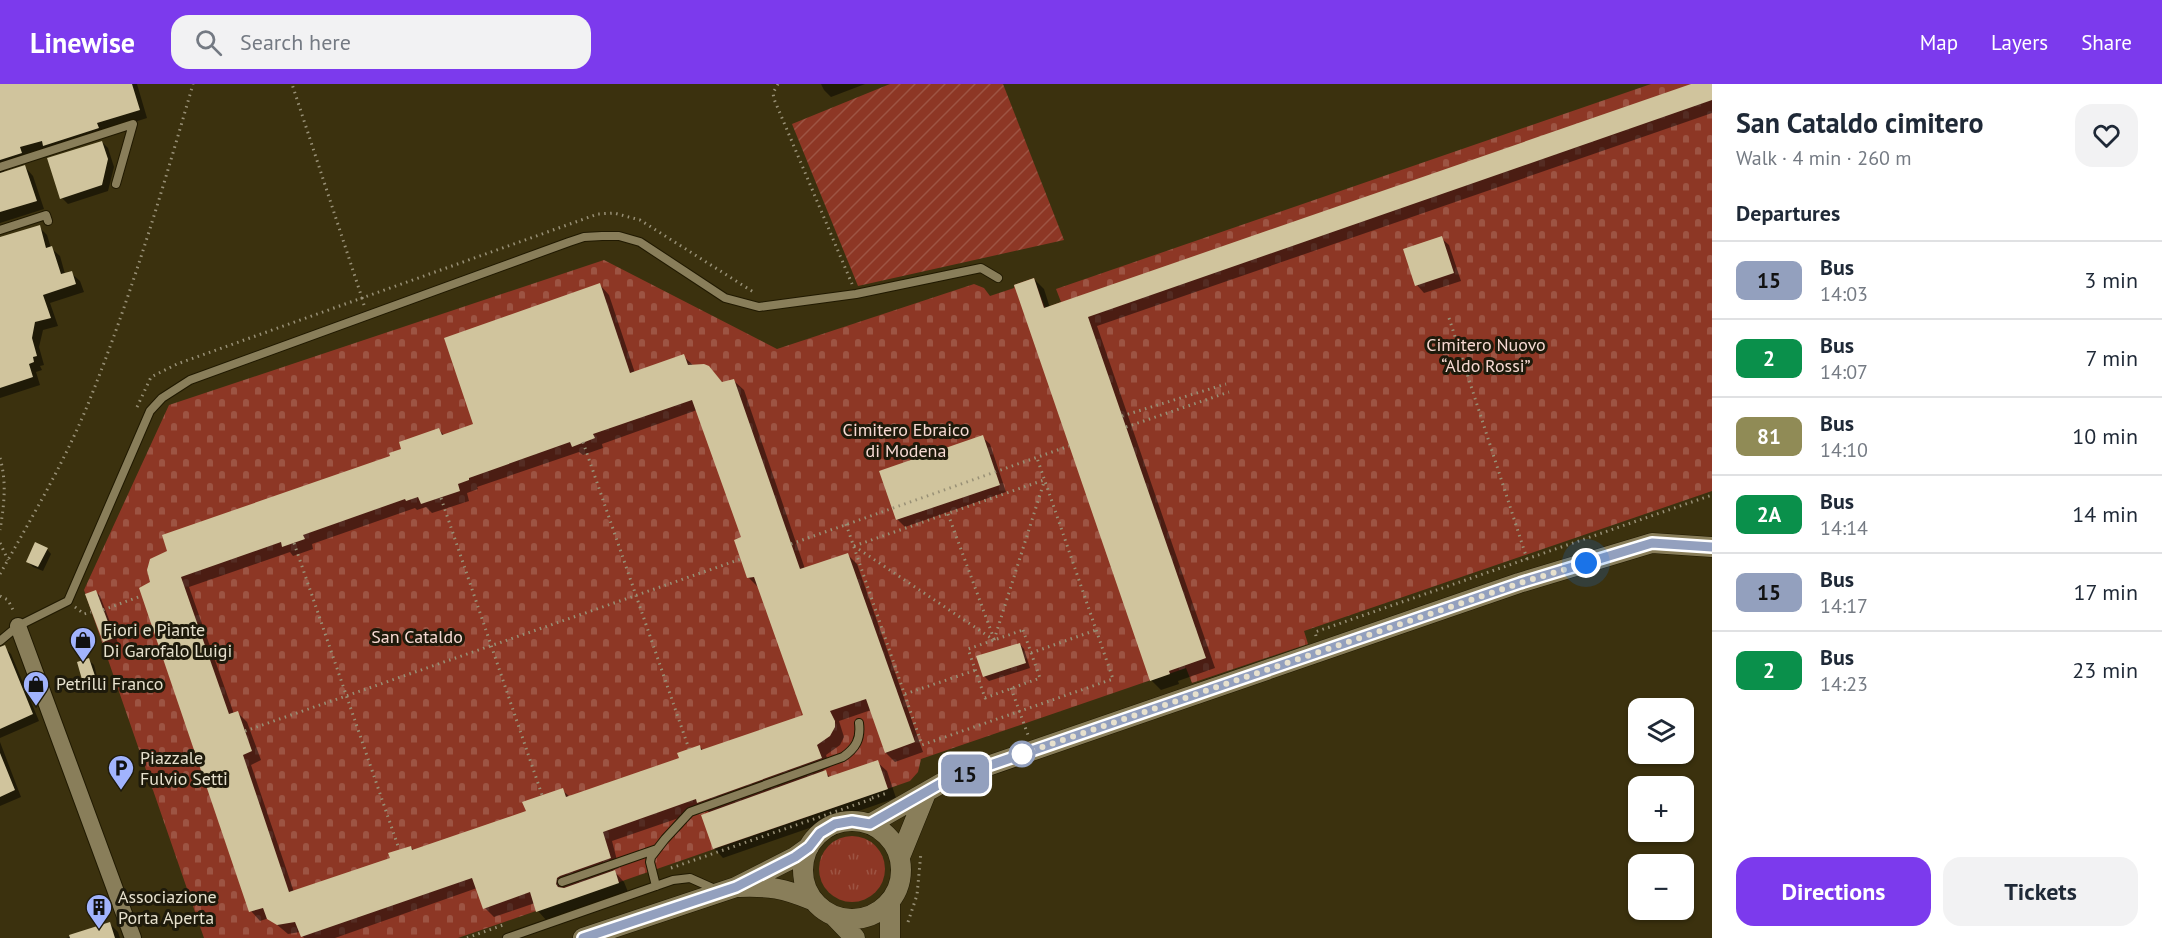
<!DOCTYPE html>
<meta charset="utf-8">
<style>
body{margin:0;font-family:"PT Sans",sans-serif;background:#f2f2f3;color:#1f2937;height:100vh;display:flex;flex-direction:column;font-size:22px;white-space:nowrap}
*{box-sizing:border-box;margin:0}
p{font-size:20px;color:#747a83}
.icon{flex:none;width:33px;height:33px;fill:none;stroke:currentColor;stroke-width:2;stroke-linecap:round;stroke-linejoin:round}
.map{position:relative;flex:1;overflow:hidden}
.details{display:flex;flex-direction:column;background:#fff;width:450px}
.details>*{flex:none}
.badge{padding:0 12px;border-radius:9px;font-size:21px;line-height:39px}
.tools{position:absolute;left:1628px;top:614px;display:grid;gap:12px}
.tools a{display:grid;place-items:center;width:66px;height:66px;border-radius:12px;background:#fff;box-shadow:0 2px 4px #0004;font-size:30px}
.you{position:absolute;width:30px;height:30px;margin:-15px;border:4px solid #fff;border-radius:50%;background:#1a73e8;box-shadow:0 0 0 9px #1a73e833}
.map>.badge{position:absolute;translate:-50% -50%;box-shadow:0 0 0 3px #fff}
h2{padding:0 24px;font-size:22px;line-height:54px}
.round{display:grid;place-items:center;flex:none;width:63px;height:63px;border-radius:18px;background:#f2f2f3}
.summary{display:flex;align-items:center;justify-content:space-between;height:102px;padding:0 24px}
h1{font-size:28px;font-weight:600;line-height:45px}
.button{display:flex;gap:12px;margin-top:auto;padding:12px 24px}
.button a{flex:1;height:69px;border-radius:18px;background:#7c3aed;color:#fff;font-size:24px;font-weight:600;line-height:69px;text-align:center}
.button a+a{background:#f2f2f3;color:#1f2937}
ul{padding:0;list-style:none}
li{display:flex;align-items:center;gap:18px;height:78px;padding:0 24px;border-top:2px solid #e0e1e3}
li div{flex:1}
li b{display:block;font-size:22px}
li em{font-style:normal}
li .badge{min-width:66px;font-weight:700;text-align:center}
header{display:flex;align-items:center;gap:36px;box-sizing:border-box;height:84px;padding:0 30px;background:#7c3aed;color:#fff}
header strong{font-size:28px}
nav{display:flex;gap:33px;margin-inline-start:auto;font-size:21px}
.search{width:420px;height:54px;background:#f2f2f3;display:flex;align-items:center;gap:15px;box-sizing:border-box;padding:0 21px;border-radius:18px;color:#747a83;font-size:22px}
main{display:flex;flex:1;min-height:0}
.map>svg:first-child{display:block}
.grass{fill:url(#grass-tufts)}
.cemetery{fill:url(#cemetery-stones)}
.garden{fill:url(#garden-furrows)}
.shadow{fill:#0007;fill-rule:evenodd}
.building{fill:#d0c49d;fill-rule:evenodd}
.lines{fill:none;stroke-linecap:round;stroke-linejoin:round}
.service-casing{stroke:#201901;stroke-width:10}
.minor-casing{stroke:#201901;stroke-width:18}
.tertiary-casing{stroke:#201901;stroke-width:21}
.path{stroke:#989076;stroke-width:3;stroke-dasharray:1.5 4.5;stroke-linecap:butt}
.service{stroke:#897e5a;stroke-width:8}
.minor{stroke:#897e5a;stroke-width:16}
.tertiary{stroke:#897e5a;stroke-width:20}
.line-casing{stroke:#fff;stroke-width:14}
.line{stroke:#93a0be;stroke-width:9}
.walk{stroke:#e7e1ce;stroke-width:6;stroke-dasharray:0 10.8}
.stop-dot{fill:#fff;stroke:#93a0be;stroke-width:3}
.labels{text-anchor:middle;stroke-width:6;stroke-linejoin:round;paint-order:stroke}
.park-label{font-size:18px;fill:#f7dad3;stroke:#1e1a0b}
.poi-label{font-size:18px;fill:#e7e1ce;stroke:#1e1a0b;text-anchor:start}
</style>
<header>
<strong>Linewise</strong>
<div class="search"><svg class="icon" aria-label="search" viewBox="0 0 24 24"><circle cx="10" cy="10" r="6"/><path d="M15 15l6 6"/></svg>Search here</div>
<nav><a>Map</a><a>Layers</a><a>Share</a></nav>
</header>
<main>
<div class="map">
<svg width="1712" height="854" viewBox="0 0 1712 854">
<defs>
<pattern id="grass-tufts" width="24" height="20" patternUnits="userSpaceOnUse" patternTransform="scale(1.5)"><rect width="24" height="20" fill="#8d3725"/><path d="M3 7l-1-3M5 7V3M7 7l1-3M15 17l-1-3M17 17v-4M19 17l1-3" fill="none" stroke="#9d5443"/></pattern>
<pattern id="cemetery-stones" width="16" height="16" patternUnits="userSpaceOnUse" patternTransform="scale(1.5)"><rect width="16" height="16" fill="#8d3725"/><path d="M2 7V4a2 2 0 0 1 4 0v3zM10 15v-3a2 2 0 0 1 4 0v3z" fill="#9d5443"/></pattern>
<pattern id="garden-furrows" width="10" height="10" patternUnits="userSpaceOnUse" patternTransform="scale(1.5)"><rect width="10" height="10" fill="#8d3725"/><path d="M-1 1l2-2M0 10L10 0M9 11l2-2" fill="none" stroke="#9d5443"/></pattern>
</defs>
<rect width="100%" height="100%" fill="#3b310e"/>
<path class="grass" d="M819 785a33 33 0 1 1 66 0a33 33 0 1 1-66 0Z"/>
<path class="cemetery" d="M1651,0H1712V407L1304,547L1308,560L1192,599L1186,584L921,675L918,688L910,697L458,854H204L84,506L169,321L604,176L777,265L974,200L984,204L990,212L1014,204V201L1034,194L1045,224L1061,218L1056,205Z"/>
<path class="garden" d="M890,0H1003L1064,156L858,202L792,40Z"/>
<path class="shadow" d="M0,0H137L147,34L104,48L6,85L1,91L25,83L33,92L44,125L0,139Z
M821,0H865L831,13L824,6Z
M1696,0H1712V29L1097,242L1215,584L1178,597L1179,600L1161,606L1151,596L1034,195L1044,205L1050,224Z
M102,58L108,64L114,83L108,107L68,120L62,114Z
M39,143L47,151L51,164L60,172L65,190L71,189L80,197L84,208L50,219L58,242L43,246L39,263L44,281L40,282L42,286L36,288L40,301L0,314V155Z
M1441,154L1449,161L1461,197L1424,209L1417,201L1405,166Z
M600,201L609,211L635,289L683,272L693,281L708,283L723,299L734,297L744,306L805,485L848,471L857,480L923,668L895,678L886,669L871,626L839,637L844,653L840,661L826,671L830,683L823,686L831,694L877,678L887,687L896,714L723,774L714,764L710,729L705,725L612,757L619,784L613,786L624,798L628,808L547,837L538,827L535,819L494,833L485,824L477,804L335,854H304L300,848L288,850L269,834L260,837L251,827L152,498L392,373L439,346L445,352L475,341ZM697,326L743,454L749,494L758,503L805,632L704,667L700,663L681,675L570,713L562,706L528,728L414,767L411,763L391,775L294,808L251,681L261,676L247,638L238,629L234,630L189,503L290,468L293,472L313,465L312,460L415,424L417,426L426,423L432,429L469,417L467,409L478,405L477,403L579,368L583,371L603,364L602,360Z
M982,353L990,360L1006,408L905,443L897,435Z
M47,465L51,470L43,487L33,483L28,478Z
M96,508L100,512L118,559L109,562L104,557Z
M1020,560L1024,565L1030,584L989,597L984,592Z
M5,564L11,570L39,637L0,654V571Z
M89,576L94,581L99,600L89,603L84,598Z
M0,658L21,713L0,722Z
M110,840L118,848L120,854H66Z"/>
<path class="building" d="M0,0H132L140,26L97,39L99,44L43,62L42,57L20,63L22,69L0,76Z
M1691,0H1712V16L1088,233L1206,574L1169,587L1170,590L1150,597L1014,201L1034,194L1044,224Z
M102,57L108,75L102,101L60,115L47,74Z
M25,81L37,117L0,128V89Z
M40,141L46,164L52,162L61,190L72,187L76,200L43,211L51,234L35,238L32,254L37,272L33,273L34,278L29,280L33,293L0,304V153Z
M1442,152L1454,189L1415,202L1403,165Z
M600,199L630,289L684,270L688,281L704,280L709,282L722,298L734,295L800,485L848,469L915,658L885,669L866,615L830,627L835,637V643L830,652L817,661L822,674L697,719L696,715L603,748L611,774L560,792L557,794L556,800L558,803L564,804L615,786L619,799L536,828L530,808L483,825L472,794L301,853L295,838L277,841L267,835L263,824L249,828L139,504L150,498L147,486L150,475L167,467L162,451L390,372L389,369L401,365L399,358L439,344L442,351L473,340L444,254ZM692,316L741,453L734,456L747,494L754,493L803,631L701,666L700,661L677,669L679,674L566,713L563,704L522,718L526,727L412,766L411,762L388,769L390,774L289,808L243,671L252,667L238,627L229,630L181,493L281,458L282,463L305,455L303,451L405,415L406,417L418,413L421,420L460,407L458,400L469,396V394L570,358L572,363L595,354L593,350Z
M983,351L1000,401L896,436L879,387Z
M35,458L48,464L38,483L26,478Z
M96,506L114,554L103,558L85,510Z
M1020,559L1026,579L983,593L976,572Z
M5,561L33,630L0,645V563Z
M89,574L96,595L83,599L77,578Z
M0,669L15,706L0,713Z
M878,676L888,705L713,765L701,731L826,686L828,693Z
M110,838L115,854H70L69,851Z"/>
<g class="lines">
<g class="service-casing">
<path id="service" d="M0,83L133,40L116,100
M0,146L46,131L48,137
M0,557L18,542L68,517L150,327L162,314L190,296L569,158L584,153L602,152H619L640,158L725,214L759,223L856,210L981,184L998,194
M562,798L657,765
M656,802L650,778L651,773L665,755L690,728L843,673C856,664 861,655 859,639
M507,854L673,796L690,794L717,806"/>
</g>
<g class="minor-casing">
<path id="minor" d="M18,542L133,854"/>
</g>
<g class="tertiary-casing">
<path id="tertiary" d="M803 786a49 49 0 1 1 98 0a49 49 0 1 1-98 0Z
M870,740L947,696L1519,499L1652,459L1712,463
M900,773L926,709
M739,803C770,802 783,804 812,816
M890,818V854
M835,833L855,854
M583,854L736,803L795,773L809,763"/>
</g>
<path class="path" d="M778,0L773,9L774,15L852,200
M364,221L362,214L598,130L614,129L640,136L755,209
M1449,234L1527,475
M137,323L151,293L177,280L362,214L292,0
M1122,332L1226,300
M1126,343L1229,308
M583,358L689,665
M0,374C7,399 4,421 0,446
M441,414L542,711
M948,430L994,555
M846,440L922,661L1113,595L1037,374
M0,459L8,476
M294,459L399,765
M791,460L1069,362
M854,462L1044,396
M854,462L994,556
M0,490C31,435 64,379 88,320C130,216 162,108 193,0
M0,512L8,516L14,528
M75,523L84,530L91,528
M103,526L141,512
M1023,546L1040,594L985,614L968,565Z
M1316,552L1315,548L1712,411
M994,556L1044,398
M1031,569L1096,546
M1011,604L1028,651
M905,610L976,586
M245,647L741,475
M872,714L887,709
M671,784L872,715
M908,838L917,811L921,768
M467,854L503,841"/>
<use href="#service" class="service"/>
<use href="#minor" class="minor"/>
<use href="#tertiary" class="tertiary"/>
</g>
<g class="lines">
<g class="line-casing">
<path id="line" d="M583,854L736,803L795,773L809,763L820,749L835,740L852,737L870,740L947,696L1520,499L1652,459L1712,463"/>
</g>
<use href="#line" class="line"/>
<path class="walk" d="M1022,670L1520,499L1586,479"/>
</g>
<defs>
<g id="shop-pin" transform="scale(1.35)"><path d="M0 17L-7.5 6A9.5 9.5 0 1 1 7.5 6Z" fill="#a1b3fd" stroke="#1e1a0b"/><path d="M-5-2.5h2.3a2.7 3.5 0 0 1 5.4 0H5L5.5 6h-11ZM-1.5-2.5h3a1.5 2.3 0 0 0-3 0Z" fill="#111"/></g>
<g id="parking-pin" transform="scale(1.35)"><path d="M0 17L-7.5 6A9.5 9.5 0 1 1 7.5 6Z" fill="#a1b3fd" stroke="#1e1a0b"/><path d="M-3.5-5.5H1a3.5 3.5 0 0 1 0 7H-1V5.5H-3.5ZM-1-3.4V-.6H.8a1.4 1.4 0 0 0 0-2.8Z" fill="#111"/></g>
<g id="building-pin" transform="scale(1.35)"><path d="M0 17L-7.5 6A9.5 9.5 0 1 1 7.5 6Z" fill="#a1b3fd" stroke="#1e1a0b"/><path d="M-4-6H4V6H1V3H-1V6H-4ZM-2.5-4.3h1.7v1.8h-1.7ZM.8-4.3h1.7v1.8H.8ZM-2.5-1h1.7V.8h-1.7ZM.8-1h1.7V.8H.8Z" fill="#111"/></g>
</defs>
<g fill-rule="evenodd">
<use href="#shop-pin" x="83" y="556"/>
<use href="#shop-pin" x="36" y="600"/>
<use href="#parking-pin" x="121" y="684"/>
<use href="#building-pin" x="99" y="823"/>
</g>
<circle class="stop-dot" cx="1022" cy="670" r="12"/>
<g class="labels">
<g class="park-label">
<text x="1486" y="267">Cimitero Nuovo<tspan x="1486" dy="21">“Aldo Rossi”</tspan></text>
<text x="906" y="352">Cimitero Ebraico<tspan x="906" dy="21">di Modena</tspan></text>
<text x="417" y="559">San Cataldo</text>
</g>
<g class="poi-label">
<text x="103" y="552">Fiori e Piante<tspan x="103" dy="21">Di Garofalo Luigi</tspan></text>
<text x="56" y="606">Petrilli Franco</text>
<text x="140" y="680">Piazzale<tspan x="140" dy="21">Fulvio Setti</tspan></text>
<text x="118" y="819">Associazione<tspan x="118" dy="21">Porta Aperta</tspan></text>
</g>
</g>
</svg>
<div class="tools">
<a><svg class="icon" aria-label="layers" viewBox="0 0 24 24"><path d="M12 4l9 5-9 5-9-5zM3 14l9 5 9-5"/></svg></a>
<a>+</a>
<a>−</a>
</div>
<div class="you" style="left:1586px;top:479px"></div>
<b class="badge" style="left:965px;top:690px;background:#93a0be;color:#111">15</b>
</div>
<section class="details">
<div class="summary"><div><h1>San Cataldo cimitero</h1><p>Walk · 4 min · 260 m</p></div><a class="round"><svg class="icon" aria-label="heart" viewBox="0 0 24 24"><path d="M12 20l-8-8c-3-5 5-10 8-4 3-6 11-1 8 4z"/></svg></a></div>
<h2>Departures</h2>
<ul>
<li><span class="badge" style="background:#93a0be;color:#111">15</span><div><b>Bus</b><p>14:03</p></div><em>3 min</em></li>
<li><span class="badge" style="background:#0a904b;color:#fff">2</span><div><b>Bus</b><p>14:07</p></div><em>7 min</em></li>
<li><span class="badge" style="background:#908b56;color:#fff">81</span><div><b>Bus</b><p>14:10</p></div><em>10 min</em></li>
<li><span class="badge" style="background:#0a904b;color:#fff">2A</span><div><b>Bus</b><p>14:14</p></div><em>14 min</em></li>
<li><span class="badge" style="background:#93a0be;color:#111">15</span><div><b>Bus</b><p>14:17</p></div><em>17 min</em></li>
<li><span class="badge" style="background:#0a904b;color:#fff">2</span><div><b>Bus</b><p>14:23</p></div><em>23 min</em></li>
</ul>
<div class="button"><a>Directions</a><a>Tickets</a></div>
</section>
</main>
